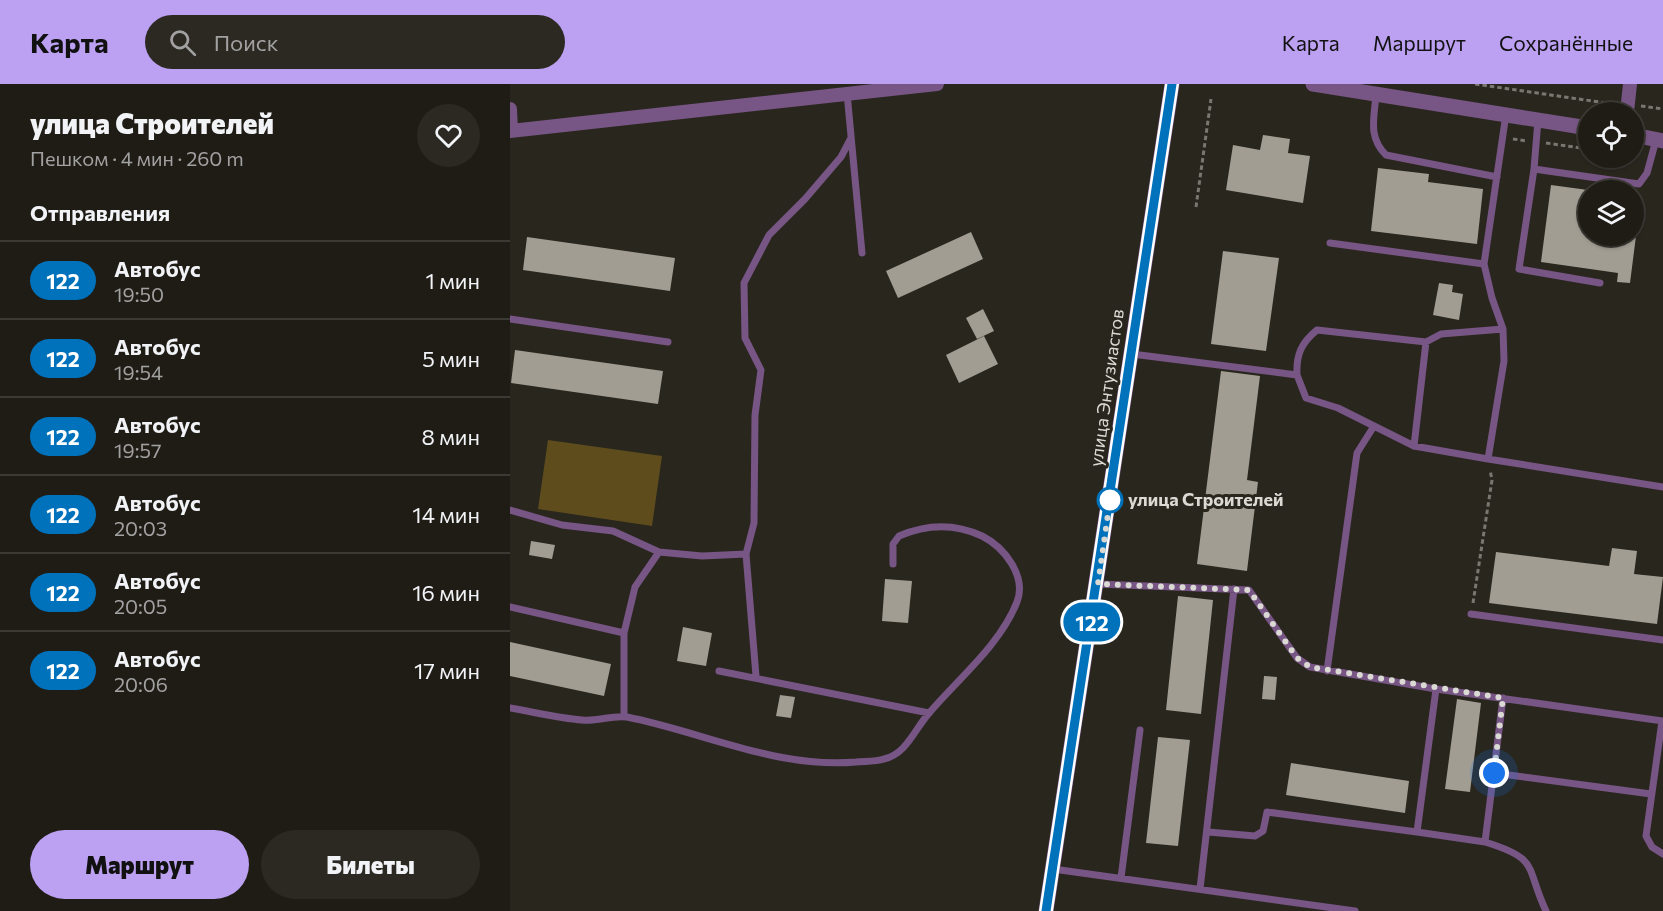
<!DOCTYPE html>
<html lang="ru">
<meta charset="utf-8">
<style>
body{margin:0;font-family:Commissioner,sans-serif;background:#2c2923;color:#f1f3f6;height:100vh;display:flex;flex-direction:column;font-size:22px;white-space:nowrap}
*{box-sizing:border-box;margin:0}
p{font-size:20px;color:#a1a1a1}
.icon{flex:none;width:33px;height:33px;fill:none;stroke:currentColor;stroke-width:2;stroke-linecap:round;stroke-linejoin:round}
.map{position:relative;flex:1;overflow:hidden}
.sheet{display:flex;flex-direction:column;background:#1f1c16;width:510px}
.sheet>*{flex:none}
.badge{padding:0 12px;border-radius:20px;font-size:21px;line-height:39px}
.buttons{position:absolute;left:1068px;top:18px;display:grid;gap:12px}
.buttons a{display:grid;place-items:center;width:66px;height:66px;border-radius:50%;background:#1f1c16;box-shadow:0 2px 4px #0004,0 0 0 2px #3c3a35;font-size:30px}
.you{position:absolute;width:30px;height:30px;margin:-15px;border:4px solid #fff;border-radius:50%;background:#1a73e8;box-shadow:0 0 0 9px #1a73e833}
.map>.badge{position:absolute;translate:-50% -50%;box-shadow:0 0 0 3px #fff}
h2{padding:0 30px;font-size:22px;line-height:54px}
.round{display:grid;place-items:center;flex:none;width:63px;height:63px;border-radius:32px;background:#2c2923}
.headline{display:flex;align-items:center;justify-content:space-between;height:102px;padding:0 30px}
h1{font-size:28px;font-weight:800;line-height:45px}
.button{display:flex;gap:12px;margin-top:auto;padding:12px 30px}
.button a{flex:1;height:69px;border-radius:36px;background:#bca0f2;color:#111;font-size:24px;font-weight:800;line-height:69px;text-align:center}
.button a+a{background:#2c2923;color:#f1f3f6}
ul{padding:0;list-style:none}
li{display:flex;align-items:center;gap:18px;height:78px;padding:0 30px;border-top:2px solid #3c3a35}
li div{flex:1}
li b{display:block;font-size:22px}
li em{font-style:normal}
li .badge{min-width:66px;font-weight:700;text-align:center}
header{display:flex;align-items:center;gap:36px;box-sizing:border-box;height:84px;padding:0 30px;background:#bca0f2;color:#111}
header strong{font-size:28px}
nav{display:flex;gap:33px;margin-inline-start:auto;font-size:21px}
.search{width:420px;height:54px;background:#2c2923;display:flex;align-items:center;gap:15px;box-sizing:border-box;padding:0 21px;border-radius:33px;color:#a1a1a1;font-size:22px}
main{display:flex;flex:1;min-height:0}
.map>svg:first-child{display:block}
.green{fill:#5e4c1d}
.building{fill:#a19d93}
.lines{fill:none;stroke-linecap:round;stroke-linejoin:round}
.path{stroke:#797770;stroke-width:3;stroke-dasharray:4.5 3;stroke-linecap:butt}
.service{stroke:#775584;stroke-width:7}
.minor{stroke:#775584;stroke-width:14}
.tertiary{stroke:#775584;stroke-width:15}
.line-casing{stroke:#fff;stroke-width:14}
.line{stroke:#0072bc;stroke-width:9}
.walk{stroke:#dbd9d4;stroke-width:6;stroke-dasharray:0 10.8}
.stop-dot{fill:#fff;stroke:#0072bc;stroke-width:3}
.labels{text-anchor:middle;stroke-width:6;stroke-linejoin:round;paint-order:stroke}
.street-label{font-size:18px;fill:#dbd9d4;stroke:#29261e}
.stop-label{font-size:18px;font-weight:bold;fill:#dbd9d4;stroke:#29261e;text-anchor:start}
</style>
<header>
<strong>Карта</strong>
<div class="search"><svg class="icon" aria-label="search" viewBox="0 0 24 24"><circle cx="10" cy="10" r="6"/><path d="M15 15l6 6"/></svg>Поиск</div>
<nav><a>Карта</a><a>Маршрут</a><a>Сохранённые</a></nav>
</header>
<main>
<section class="sheet">
<div class="headline"><div><h1>улица Строителей</h1><p>Пешком · 4 мин · 260 m</p></div><a class="round"><svg class="icon" aria-label="heart" viewBox="0 0 24 24"><path d="M12 20l-8-8c-3-5 5-10 8-4 3-6 11-1 8 4z"/></svg></a></div>
<h2>Отправления</h2>
<ul>
<li><span class="badge" style="background:#0072bc;color:#fff">122</span><div><b>Автобус</b><p>19:50</p></div><em>1 мин</em></li>
<li><span class="badge" style="background:#0072bc;color:#fff">122</span><div><b>Автобус</b><p>19:54</p></div><em>5 мин</em></li>
<li><span class="badge" style="background:#0072bc;color:#fff">122</span><div><b>Автобус</b><p>19:57</p></div><em>8 мин</em></li>
<li><span class="badge" style="background:#0072bc;color:#fff">122</span><div><b>Автобус</b><p>20:03</p></div><em>14 мин</em></li>
<li><span class="badge" style="background:#0072bc;color:#fff">122</span><div><b>Автобус</b><p>20:05</p></div><em>16 мин</em></li>
<li><span class="badge" style="background:#0072bc;color:#fff">122</span><div><b>Автобус</b><p>20:06</p></div><em>17 мин</em></li>
</ul>
<div class="button"><a>Маршрут</a><a>Билеты</a></div>
</section>
<div class="map">
<svg width="1153" height="827" viewBox="0 0 1153 827">
<rect width="100%" height="100%" fill="#29261e"/>
<path class="green" d="M38,356L152,372L142,442L28,425Z"/>
<path class="building" d="M753,51L780,55L778,69L800,72L793,119L716,106L723,61L750,66Z
M868,84L919,90L918,98L973,105L967,160L861,147Z
M1041,101L1078,106V152H1126L1120,199L1107,198L1108,189L1031,178Z
M461,148L473,175L388,214L376,187Z
M17,153L165,174L160,207L13,186Z
M713,167L769,174L756,267L701,260Z
M929,199L943,201L942,208L953,210L949,236L923,231Z
M473,225L484,247L467,255L456,234Z
M474,252L488,280L449,299L436,271Z
M5,266L153,287L148,320L1,299Z
M711,287L750,292L737,396L748,398L737,487L687,480Z
M21,457L45,461L42,475L19,471Z
M1102,464L1127,467L1124,490L1153,493L1147,540L979,519L986,468L1099,482Z
M375,495L402,497L398,539L372,537Z
M668,512L703,516L691,630L656,626Z
M173,543L202,549L196,582L167,577Z
M0,558L101,580L94,612L0,592Z
M754,592L767,593L765,616L752,615Z
M270,611L285,613L281,634L266,632Z
M947,615L971,619L960,708L935,705Z
M648,653L680,656L668,762L636,759Z
M781,679L899,697L895,729L776,711Z"/>
<g class="lines">
<path class="path" d="M965,0L1103,20
M1131,22L1153,25
M1003,55L1017,57
M1036,59L1078,65
M686,123L701,15
M963,519L982,396L980,386"/>
<path class="service" d="M337,9L352,169
M866,11C864,35 858,53 876,71L987,93
M996,30L974,180L982,214L993,245L994,277L978,375L1153,403
M1028,36L1024,85L1129,100L1137,89L1146,56
M1024,85L1009,185L1090,199
M820,159L974,180
M0,235L158,258
M916,258L904,362L978,375
M622,270L787,291C786,271 791,259 807,246L916,258L931,250L993,245
M787,291L796,314L828,324L904,362
M0,426L52,441L103,447L149,468L192,472L236,470
M588,500L739,506L787,574L800,583L926,605L1153,637
M0,523L114,549
M961,530L1153,556
M209,587L419,629
M817,587L847,369L864,342
M246,592L236,470L244,439L245,331L251,286L235,254L234,199L259,151L295,115L331,73L341,54
M0,624C24,628 48,634 72,636C86,638 102,631 117,633C193,648 267,685 346,678C355,677 365,678 374,675C397,670 405,644 420,628C449,594 490,561 507,518C517,492 494,463 472,452C444,439 417,440 389,452L383,460V480
M114,633V549L125,503L149,468
M1152,637L1136,752L1142,763L1153,770
M984,689L1141,710
M698,748L745,752L753,747L757,728L907,748L926,605
M907,748L975,758L993,614
M975,758C1030,775 1015,782 1036,827
M543,785L845,827
M611,794L630,646
M690,805L724,505"/>
<path class="minor" d="M0,25L1,47
M1117,28L1120,0
M0,47L427,0"/>
<path class="tertiary" d="M803,0L1078,44
M1124,51L1153,57
M536,827L662,0"/>
</g>
<g class="lines">
<g class="line-casing">
<path id="line" d="M536,827L662,0"/>
</g>
<use href="#line" class="line"/>
<path class="walk" d="M600,416L601,409L588,500L739,506L787,574L800,583L993,614L984,689"/>
</g>
<circle class="stop-dot" cx="600" cy="416" r="12"/>
<g class="labels">
<g class="street-label">
<text transform="translate(597 304) rotate(-82)" y="6">улица Энтузиастов</text>
</g>
<g class="stop-label">
<text x="618" y="422">улица Строителей</text>
</g>
</g>
</svg>
<div class="buttons">
<a><svg class="icon" aria-label="locate" viewBox="0 0 24 24"><circle cx="12" cy="12" r="6"/><path d="M12 2v4M12 18v4M2 12h4M18 12h4"/></svg></a>
<a><svg class="icon" aria-label="layers" viewBox="0 0 24 24"><path d="M12 4l9 5-9 5-9-5zM3 14l9 5 9-5"/></svg></a>
</div>
<div class="you" style="left:984px;top:689px"></div>
<b class="badge" style="left:582px;top:538px;background:#0072bc;color:#fff">122</b>
</div>
</main>
